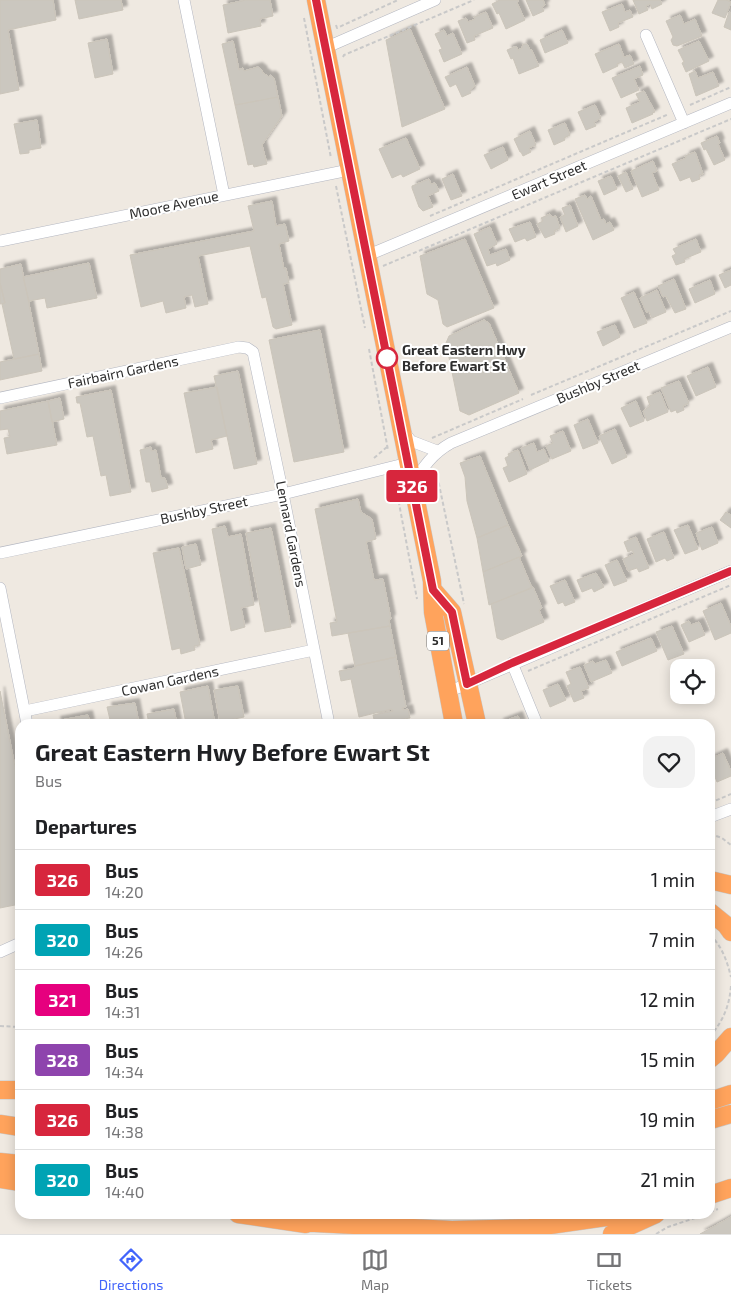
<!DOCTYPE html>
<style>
body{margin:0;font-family:"Exo 2",sans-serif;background:#f2f2f2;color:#202124;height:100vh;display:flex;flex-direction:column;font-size:19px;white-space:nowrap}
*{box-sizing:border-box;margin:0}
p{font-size:16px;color:#757577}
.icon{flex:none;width:28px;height:28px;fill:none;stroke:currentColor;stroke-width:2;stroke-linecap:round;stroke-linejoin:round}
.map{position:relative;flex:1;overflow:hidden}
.drawer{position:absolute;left:15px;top:719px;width:700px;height:500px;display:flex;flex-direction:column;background:#fff;border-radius:15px;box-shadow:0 2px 12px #0003}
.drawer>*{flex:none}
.badge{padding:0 10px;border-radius:4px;font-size:18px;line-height:32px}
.controls{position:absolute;left:670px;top:659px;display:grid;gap:10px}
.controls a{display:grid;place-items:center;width:45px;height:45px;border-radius:10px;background:#fff;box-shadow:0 2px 12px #0003;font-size:25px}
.map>.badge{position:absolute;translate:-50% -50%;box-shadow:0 0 0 2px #fff}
h2{padding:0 20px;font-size:19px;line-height:45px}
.round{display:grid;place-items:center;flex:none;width:52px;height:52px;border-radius:15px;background:#f2f2f2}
.head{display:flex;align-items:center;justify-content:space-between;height:85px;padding:0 20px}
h1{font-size:24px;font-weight:700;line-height:38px}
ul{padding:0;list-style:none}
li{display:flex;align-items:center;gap:15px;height:60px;padding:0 20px;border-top:1px solid #e0e0e0}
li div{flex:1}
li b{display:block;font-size:19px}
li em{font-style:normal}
li .badge{min-width:55px;font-weight:700;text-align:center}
.menu{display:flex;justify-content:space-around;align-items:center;height:70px;border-top:1px solid #e0e0e0;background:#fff;font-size:14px;color:#757577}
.menu a{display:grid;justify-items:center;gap:2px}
.menu .selected{color:#4264fb}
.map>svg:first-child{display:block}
.building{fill:#cbc7bf;stroke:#cbc5ba;filter:url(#shadow)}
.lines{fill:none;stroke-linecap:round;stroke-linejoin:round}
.minor-casing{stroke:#b4b7c1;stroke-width:12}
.highway-casing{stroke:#c9c9c9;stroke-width:19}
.path{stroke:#c9c9c9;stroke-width:2;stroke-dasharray:4 2.5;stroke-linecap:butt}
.minor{stroke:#fff;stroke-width:11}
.highway{stroke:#ffa35c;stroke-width:18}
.line-casing{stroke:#fff;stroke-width:11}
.line{stroke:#d7263d;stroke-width:8}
.stop-dot{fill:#fff;stroke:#d7263d;stroke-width:2.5}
.labels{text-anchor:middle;stroke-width:4;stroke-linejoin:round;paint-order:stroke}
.shield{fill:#fff;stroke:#6d6d6d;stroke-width:1}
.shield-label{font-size:12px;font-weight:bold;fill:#2e2e2e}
.street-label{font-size:14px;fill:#2e2e2e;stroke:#fff}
.stop-label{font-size:14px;font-weight:bold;fill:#2e2e2e;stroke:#fff;text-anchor:start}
</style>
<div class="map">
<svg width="731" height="1234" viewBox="0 0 731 1234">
<defs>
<filter id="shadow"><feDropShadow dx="4.5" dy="-4.5" stdDeviation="1" flood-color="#0004"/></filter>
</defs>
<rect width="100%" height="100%" fill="#efe9e1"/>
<path class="building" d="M0,0H53L56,20L8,30L19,90L0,94Z
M75,0H121L123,10L79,19Z
M246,0H270L273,16L260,19L261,26L228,33L223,5Z
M500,0H518V2L517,3L525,20L506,29L499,13L497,14L492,4Z
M526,0H543L545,5L542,7L544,11L533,16Z
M633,0H660L662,4L652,9L650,4L646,6L648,10L639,14Z
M718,0H726L731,2L725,18L712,13Z
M622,4L625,12L630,10L633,17L618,23L619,27L610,31L602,12Z
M486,12L493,28L474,36L475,40L467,43L458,21L466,18L468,22L475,19L474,17Z
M729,12L731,13V30L724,27Z
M680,15L684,24L695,19L702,36L677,46L673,45L671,40L673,37L666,21Z
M410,29L445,109L402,127L386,40Z
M444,30L447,36L453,33L462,54L444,62L439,50L442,49L435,34Z
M562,30L568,43L545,53L540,40Z
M107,39L113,74L95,78L88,43Z
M233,41L239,70L243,68L244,71L258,67L263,71L262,72L269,77L270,75L274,78L278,97L235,105L222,44Z
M699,41L709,61L686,72L682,63L684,62L678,50Z
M523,44H527L530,50L531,49L539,66L519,74L513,58L511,59L507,50L514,47H517L518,50L522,48Z
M619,44L624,57L630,55L634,64L625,68L622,62L617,64L618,66L603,73L595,54Z
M640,66L643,75L634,79L639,90L621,98L612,78Z
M467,67L475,86L470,91L471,93L462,97L456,84L450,87L445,77Z
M695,71L698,78L713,72L719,86L696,96L689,74Z
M644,91L655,112L652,113L653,114L632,123L626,108L640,102L636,94Z
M278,97L282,116L262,145L267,164L254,167L253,164L248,165L235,105Z
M595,105L601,118L594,122L596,126L586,130L578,112Z
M37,120L41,148L29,150V153L20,154L14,124Z
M565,123L570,135L564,138L565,140L554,145L548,130Z
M530,131L536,145L529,148L531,152L523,156L521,152H520L514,139Z
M717,136L720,143L718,144L725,160L714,165L706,149L704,150L701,143Z
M406,138L420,169L403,177L401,174L392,178L379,149Z
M503,147L508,160L491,169L484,155Z
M695,152L703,174L699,175L700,179L692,182L690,177L680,181L672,164L686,158L685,156Z
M653,161L657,171L652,173L659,190L642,197L631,171Z
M626,172L633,189L626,192L618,176Z
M453,174L462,196L451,200L442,179Z
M611,176L617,189L604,195L598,181Z
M429,179L431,184L435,183L439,191L428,196L433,207L423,211L419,207L412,188V186Z
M585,195L587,199L591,196L601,220L604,219L606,224L610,222L614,230L593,240L575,199Z
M272,201L276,226L285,224L289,241L279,244L284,269L286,268L289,283L283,284L292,325L276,329L273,327L266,297L262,298L250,246L198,256L208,304L195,307L192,295L184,297L186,308L166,313L163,301L141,307L130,255L254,231L248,206Z
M570,205L578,226L566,232L560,217L565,215L562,208Z
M550,214L552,217L556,216L560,228L554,231L555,234L545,238L537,224L543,221L541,218Z
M530,222L536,237L527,241L525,238L515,242L509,229Z
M490,227L497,244L488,249L490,255L506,249L510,260L497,266L496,263L487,266L474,234Z
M465,239L494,308L447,327L443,324L438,300L427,294L420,256Z
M696,239L701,252L684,259L685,262L676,265L672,256L676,254L673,249Z
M89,263L97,298L47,308L45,298L29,301L23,277Z
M21,264L39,354L14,359L2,304L5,303L0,283V269Z
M731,270V285L725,288L719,275Z
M674,279L686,309L675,313L666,296L663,297L658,286Z
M710,280L715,294L695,303L689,289Z
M0,283L5,303L0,304Z
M657,290L666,312L652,318L649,311L647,313L640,298Z
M634,292L647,323L634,328L621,298Z
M484,320L489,323L519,393L469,415L460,411L446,343L449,336Z
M615,325L620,337L603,346L597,332Z
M320,330L344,452L294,462L269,340Z
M39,354L42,371L0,380V362Z
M708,367L716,387L696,396L687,376Z
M238,371L257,464L234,469L214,376Z
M679,381L689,403L683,406L684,410L677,413L676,410L671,412L661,388Z
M217,387L227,436L211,440L213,449L196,453L184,393Z
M111,390L131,492L110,496L106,475L101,476L93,436L87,437L80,403H77L76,397Z
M660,392L668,412L647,421L643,411L650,406L647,397Z
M60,398L64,419L52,422L48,401Z
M48,401L57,445L7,454L4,438L10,437L8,429L0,430V411Z
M636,401L644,421L630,427L621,408Z
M588,419L598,443L583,449L574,425Z
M615,429L627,457L612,464L599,436Z
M563,431L571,451L552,459L546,446L553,443L550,436Z
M534,443L537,452L544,449L549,461L530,470L521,448Z
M151,447V451L156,450L161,478H165L168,488L152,492L150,482H146L140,450Z
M518,450L527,474L509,482L503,468L508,466L505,458L509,456L508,454Z
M480,456L508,525L477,538L467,501L465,477L460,463Z
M358,499L361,512L372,519L376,539L366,542L374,580L383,579L391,619L389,620L390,626L332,636L330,623L337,622L315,509Z
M726,512L731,515V528L720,520Z
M508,525L522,556L483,572L477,538Z
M688,525L698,549L685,554L674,530Z
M225,526L228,537L241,534L254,605L241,608L245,627L231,631L212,529Z
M712,527L718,543L702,550L696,533Z
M271,528L291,627L265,632L246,533Z
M664,532L674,558L667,561L665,558L656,562L647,539Z
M636,537L649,568L639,572L637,568L628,571L623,559L634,554L632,550L628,552L624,542Z
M196,544L201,565L186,569L182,547Z
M179,548L200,645L194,646L195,650L181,654L180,648L172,650L153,553Z
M519,557L532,588L489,605L483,572Z
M617,560L627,581L614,586L605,565Z
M596,573L604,587L594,592L592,588L582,592L577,580Z
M565,580L575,602L565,606L563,602L558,604L550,586Z
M533,587L542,608L539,610L544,622L502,640L497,638L491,604Z
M721,603L731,626V633L715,640L703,611Z
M689,621L691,625L699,622L705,635L689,642L681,625Z
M390,626L396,657L355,666L348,633Z
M672,626L684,654L668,660L656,632Z
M651,638L657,651L622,666L616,652Z
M396,657L406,707L402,708L403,710L408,709L410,718L375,724L373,715L393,711L392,709L359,717L351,679L341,681L339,671L355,668V666Z
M606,660L612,673L591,682L584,665L593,661L595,664Z
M580,667L589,688L581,691L584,698L574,702L567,686L571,684L566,672Z
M558,684L566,700L550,707L543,690Z
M208,686L215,724H186L180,692Z
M238,686L244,717L220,722L214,690Z
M0,691L20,792V904L0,908Z
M135,703L139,724H111L107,707Z
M174,709L177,724H149L147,714Z
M88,715L90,724H57L56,721Z
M518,716L521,724H499V723Z
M723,753L731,771V776L717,782L710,764V759Z
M731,1217V1234H700Z"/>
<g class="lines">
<g class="minor-casing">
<path id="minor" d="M184,0L224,195
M646,35L684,123
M325,48L435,0
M0,241L349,170
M366,256L731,103
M0,398L239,347L247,348L253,352L283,494L329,724
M403,431L411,441L437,451
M413,487C421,468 433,453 451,443L731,327
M0,553L283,494L408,463
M0,588L27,724
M512,663L537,724
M448,692L731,571
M25,711L314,650
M710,817L731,809
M0,952L20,943"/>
</g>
<g class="highway-casing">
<path id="highway" d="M316,0L432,581L433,612L454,724
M433,590L452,612L477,724
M710,880L731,885
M710,912L726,925L731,932
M710,1059L716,1054L731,1037
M0,1090H20
M710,1101L731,1094
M710,1120L731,1114
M0,1124L20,1127
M0,1162L20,1164
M0,1179L20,1182
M710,1195L731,1188
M238,1214L306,1224
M295,1222L452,1230L530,1228L627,1214
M612,1234L656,1214"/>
</g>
<path class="path" d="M304,18L331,158
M336,25L337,28L398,0
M343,57L344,55L474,0
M690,105L731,87
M336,186L365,328
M430,216L669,114
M383,266L731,119
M369,349L388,450
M531,395L731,311
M432,438L523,399
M374,458L387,447
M436,470L464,604
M395,482L417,599
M528,671L731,585
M710,803L731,794
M710,834L722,838L731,845
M710,935C722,946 727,961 731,977
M0,1026L20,1027
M710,1037C723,1020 729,1008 731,986
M710,1212L718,1209
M656,1234L668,1227L707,1214"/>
<use href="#minor" class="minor"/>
<use href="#highway" class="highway"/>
</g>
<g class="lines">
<g class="line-casing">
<path id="line" d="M316,0L433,590L452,612L467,684L512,663L731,571"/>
</g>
<use href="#line" class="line"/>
</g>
<circle class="stop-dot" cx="387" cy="358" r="10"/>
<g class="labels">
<rect class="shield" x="427" y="631.5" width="22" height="19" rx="4"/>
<g class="shield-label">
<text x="438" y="645">51</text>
</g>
<g class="street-label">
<text transform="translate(549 180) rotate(-23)" y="5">Ewart Street</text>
<text transform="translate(174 205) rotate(-12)" y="5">Moore Avenue</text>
<text transform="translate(123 372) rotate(-12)" y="5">Fairbairn Gardens</text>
<text transform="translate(598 382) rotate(-23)" y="5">Bushby Street</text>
<text transform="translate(204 510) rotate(-12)" y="5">Bushby Street</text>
<text transform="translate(291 534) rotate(79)" y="5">Lennard Gardens</text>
<text transform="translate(170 681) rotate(-12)" y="5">Cowan Gardens</text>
</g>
<g class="stop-label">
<text x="402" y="355">Great Eastern Hwy<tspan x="402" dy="16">Before Ewart St</tspan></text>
</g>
</g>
</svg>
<div class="controls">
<a><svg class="icon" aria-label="locate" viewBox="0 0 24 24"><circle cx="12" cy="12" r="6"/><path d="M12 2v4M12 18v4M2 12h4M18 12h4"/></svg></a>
</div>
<b class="badge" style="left:412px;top:486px;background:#d7263d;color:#fff">326</b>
<section class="drawer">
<div class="head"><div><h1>Great Eastern Hwy Before Ewart St</h1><p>Bus</p></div><a class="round"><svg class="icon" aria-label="heart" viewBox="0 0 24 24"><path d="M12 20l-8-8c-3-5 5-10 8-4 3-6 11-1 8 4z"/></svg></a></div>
<h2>Departures</h2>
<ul>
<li><span class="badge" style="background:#d7263d;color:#fff">326</span><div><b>Bus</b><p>14:20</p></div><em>1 min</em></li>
<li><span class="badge" style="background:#00a3b4;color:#fff">320</span><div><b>Bus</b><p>14:26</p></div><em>7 min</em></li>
<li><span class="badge" style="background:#e6007e;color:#fff">321</span><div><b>Bus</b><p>14:31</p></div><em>12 min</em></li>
<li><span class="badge" style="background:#8e44ad;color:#fff">328</span><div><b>Bus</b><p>14:34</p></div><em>15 min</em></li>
<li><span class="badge" style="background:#d7263d;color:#fff">326</span><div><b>Bus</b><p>14:38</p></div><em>19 min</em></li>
<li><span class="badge" style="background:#00a3b4;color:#fff">320</span><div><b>Bus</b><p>14:40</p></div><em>21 min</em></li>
</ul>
</section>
</div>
<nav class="menu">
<a class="selected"><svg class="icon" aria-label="directions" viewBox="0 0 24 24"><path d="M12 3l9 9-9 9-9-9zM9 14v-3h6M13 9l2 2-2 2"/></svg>Directions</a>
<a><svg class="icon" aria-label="map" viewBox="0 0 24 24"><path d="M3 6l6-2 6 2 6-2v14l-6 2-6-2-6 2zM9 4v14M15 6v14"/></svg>Map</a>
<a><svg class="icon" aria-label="tickets" viewBox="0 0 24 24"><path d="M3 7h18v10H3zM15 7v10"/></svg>Tickets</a>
</nav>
